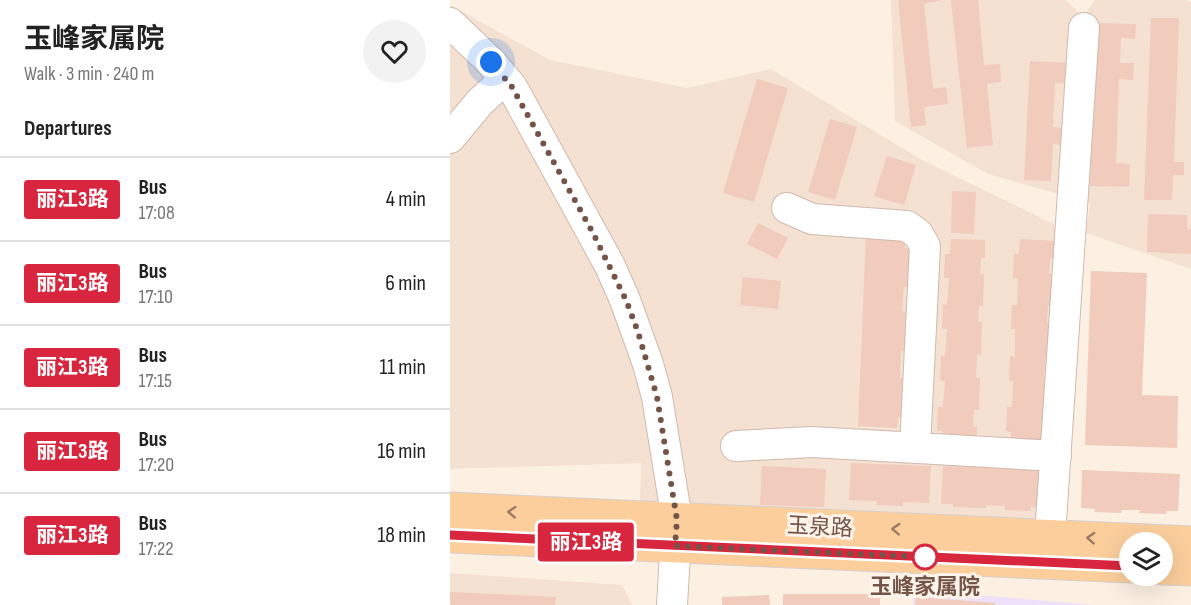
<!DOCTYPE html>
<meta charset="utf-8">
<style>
body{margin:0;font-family:"Sofia Sans Condensed","Noto Sans SC",sans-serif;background:#f2f2f2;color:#222;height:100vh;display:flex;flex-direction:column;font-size:22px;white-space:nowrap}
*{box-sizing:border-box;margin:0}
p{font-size:20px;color:#767676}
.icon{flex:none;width:33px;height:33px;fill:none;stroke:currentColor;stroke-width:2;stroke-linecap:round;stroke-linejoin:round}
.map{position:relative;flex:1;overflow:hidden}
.drawer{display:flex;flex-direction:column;background:#fff;width:450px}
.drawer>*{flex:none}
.badge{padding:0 12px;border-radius:4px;font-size:21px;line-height:39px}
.fabs{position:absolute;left:669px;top:532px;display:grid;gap:12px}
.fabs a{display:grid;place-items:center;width:54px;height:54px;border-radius:50%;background:#fff;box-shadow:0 6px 24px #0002;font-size:30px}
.you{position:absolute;width:30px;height:30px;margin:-15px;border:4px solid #fff;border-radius:50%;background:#1a73e8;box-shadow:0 0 0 9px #1a73e833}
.map>.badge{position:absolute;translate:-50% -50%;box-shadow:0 0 0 3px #fff}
h2{padding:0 24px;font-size:22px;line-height:54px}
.round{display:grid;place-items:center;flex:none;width:63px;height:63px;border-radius:32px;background:#f2f2f2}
.headline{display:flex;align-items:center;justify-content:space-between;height:102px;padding:0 24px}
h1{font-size:28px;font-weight:700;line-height:45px}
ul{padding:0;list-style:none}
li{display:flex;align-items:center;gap:18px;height:84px;padding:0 24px;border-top:2px solid #e0e0e0}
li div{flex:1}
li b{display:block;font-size:22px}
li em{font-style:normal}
li .badge{min-width:66px;font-weight:700;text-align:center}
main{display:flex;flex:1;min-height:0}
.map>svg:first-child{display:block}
.residential{fill:#f4e1d2}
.education{fill:#ede0f8}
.building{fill:#f1cbbb}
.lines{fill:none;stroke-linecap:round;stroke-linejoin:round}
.minor-casing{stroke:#cfb9ad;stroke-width:32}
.major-casing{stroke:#d8cfcc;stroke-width:35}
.minor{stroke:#fff;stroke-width:30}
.major{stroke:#fbce9c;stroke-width:33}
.oneway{stroke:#9c7962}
.line-casing{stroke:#fff;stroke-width:14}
.line{stroke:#d7263d;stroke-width:9}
.walk{stroke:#745449;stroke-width:6;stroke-dasharray:0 10.8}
.stop-dot{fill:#fff;stroke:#d7263d;stroke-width:3}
.labels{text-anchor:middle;stroke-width:6;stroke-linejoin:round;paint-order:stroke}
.street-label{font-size:22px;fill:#745449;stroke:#fff4e9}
.stop-label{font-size:22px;font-weight:bold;fill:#745449;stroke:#fff4e9}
</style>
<main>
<section class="drawer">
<div class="headline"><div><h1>玉峰家属院</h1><p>Walk · 3 min · 240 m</p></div><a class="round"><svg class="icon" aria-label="heart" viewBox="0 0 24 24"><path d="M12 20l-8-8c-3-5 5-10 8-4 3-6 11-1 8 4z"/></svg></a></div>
<h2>Departures</h2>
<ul>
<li><span class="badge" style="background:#d7263d;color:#fff">丽江3路</span><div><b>Bus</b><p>17:08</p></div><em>4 min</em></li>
<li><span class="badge" style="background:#d7263d;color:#fff">丽江3路</span><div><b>Bus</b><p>17:10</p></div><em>6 min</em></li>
<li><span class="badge" style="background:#d7263d;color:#fff">丽江3路</span><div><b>Bus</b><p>17:15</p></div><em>11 min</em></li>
<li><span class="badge" style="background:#d7263d;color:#fff">丽江3路</span><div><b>Bus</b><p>17:20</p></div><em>16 min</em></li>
<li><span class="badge" style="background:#d7263d;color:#fff">丽江3路</span><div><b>Bus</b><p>17:22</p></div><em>18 min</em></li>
</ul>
</section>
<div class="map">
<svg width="741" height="605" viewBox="0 0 741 605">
<rect width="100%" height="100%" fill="#fcf0e3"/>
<path class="residential" d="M441,0H616L633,17L645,0H735L741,2V269L636,233L640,203L538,174L445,121Z
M0,5L100,60L237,88L321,69L472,160L610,227L591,524L190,503L191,463L0,469Z
M0,573L172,585L182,605H0Z"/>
<path class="education" d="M464,590L645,605H463Z"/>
<path class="building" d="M448,0H492L474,4L483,89L496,87L498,104L474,107L476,125L461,127Z
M501,0H528L534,65L550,64L551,82L537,84L543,145L517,148Z
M701,18H729L724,162H734V175H723L722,200H694Z
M646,23L686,24L685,39L671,38L670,63H684L683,80L669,79L666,163L680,164L679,187L640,186Z
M580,61L624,63L623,84L605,83L603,127L613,128L612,145L603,144L601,181L574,180Z
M307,79L338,88L304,202L273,193Z
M380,119L407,127L385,200L358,192Z
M437,156L466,165L454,205L424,196Z
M502,191L526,192L524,234L501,233Z
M698,214L737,215V229H741V254L697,252Z
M308,223L338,238L327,259L297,244Z
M416,233L456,234L455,248H460L458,287H454L452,311L457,312L455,351H451L450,378H454L453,417H448L447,428L408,426Z
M501,239L535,240V258H531L530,274H534L533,306H529L528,322H532L531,355L527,354L526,378H530L529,410H524L523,427H527V443L492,441V431H487L488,407H493L495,381L490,380L491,356H495L497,329H492L493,304L497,305L499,278H494L495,254H500Z
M570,239L604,241L603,259H600L599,274H603L602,306H598L597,322L601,323L600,355H596L594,378L599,379L597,411L593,410V428L596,443L561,442V432L556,431L557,407H562L563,381H559L560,356L565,357V329H561L562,305H567L568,279L563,278L564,254H569Z
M641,271L697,273L692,395L728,396L727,448L635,445Z
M293,277L331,281L328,309L290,305Z
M401,463L481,466L479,503L453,502V506L426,505L427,501L399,500Z
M312,466L376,469L374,507L310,505Z
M493,466L591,470L589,508L581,507V511L555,510V506L536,505V508L503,507V504H491Z
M632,470L730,474L728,511H716V514L689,513L690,510H672L671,513L645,512V509L631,508Z
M0,592L106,597L105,605H0Z
M333,594H430V605H333Z
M319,595L320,605H272V597Z
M466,597L545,603V605H465Z"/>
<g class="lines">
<g class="minor-casing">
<path id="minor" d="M0,23L41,62L62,87L160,266L175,300L198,364L207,397L227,520L222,605
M0,138L30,102L55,79
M337,208L362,219L457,226L468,234L475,246L465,448
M286,446L362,442L606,456
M600,536L634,28"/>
</g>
<g class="major-casing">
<path id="major" d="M0,509L741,543
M0,536L680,566
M712,568L741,569"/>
</g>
<use href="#minor" class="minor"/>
<use href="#major" class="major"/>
</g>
<defs><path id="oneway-chevron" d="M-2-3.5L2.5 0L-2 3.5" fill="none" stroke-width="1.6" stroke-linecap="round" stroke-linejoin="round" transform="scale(1.5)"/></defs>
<g class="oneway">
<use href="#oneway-chevron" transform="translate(62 512) rotate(-177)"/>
<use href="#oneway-chevron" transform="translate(446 529) rotate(-177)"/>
<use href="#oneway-chevron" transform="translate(641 538) rotate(-177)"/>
</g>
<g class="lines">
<g class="line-casing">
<path id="line" d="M0,535L680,566"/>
</g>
<use href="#line" class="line"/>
<path class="walk" d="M41,62L62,87L143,233L176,300L188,332L207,397L227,520L225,546L475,557"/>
</g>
<circle class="stop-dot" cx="475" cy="557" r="12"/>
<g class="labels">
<g class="street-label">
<text transform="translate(370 526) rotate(3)" y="8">玉泉路</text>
</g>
<g class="stop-label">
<text x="475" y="594">玉峰家属院</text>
</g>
</g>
</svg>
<div class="fabs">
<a><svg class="icon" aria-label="layers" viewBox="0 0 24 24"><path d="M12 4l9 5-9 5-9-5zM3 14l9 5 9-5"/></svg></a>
</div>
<div class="you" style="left:41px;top:62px"></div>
<b class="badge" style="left:136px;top:542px;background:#d7263d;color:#fff">丽江3路</b>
</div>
</main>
